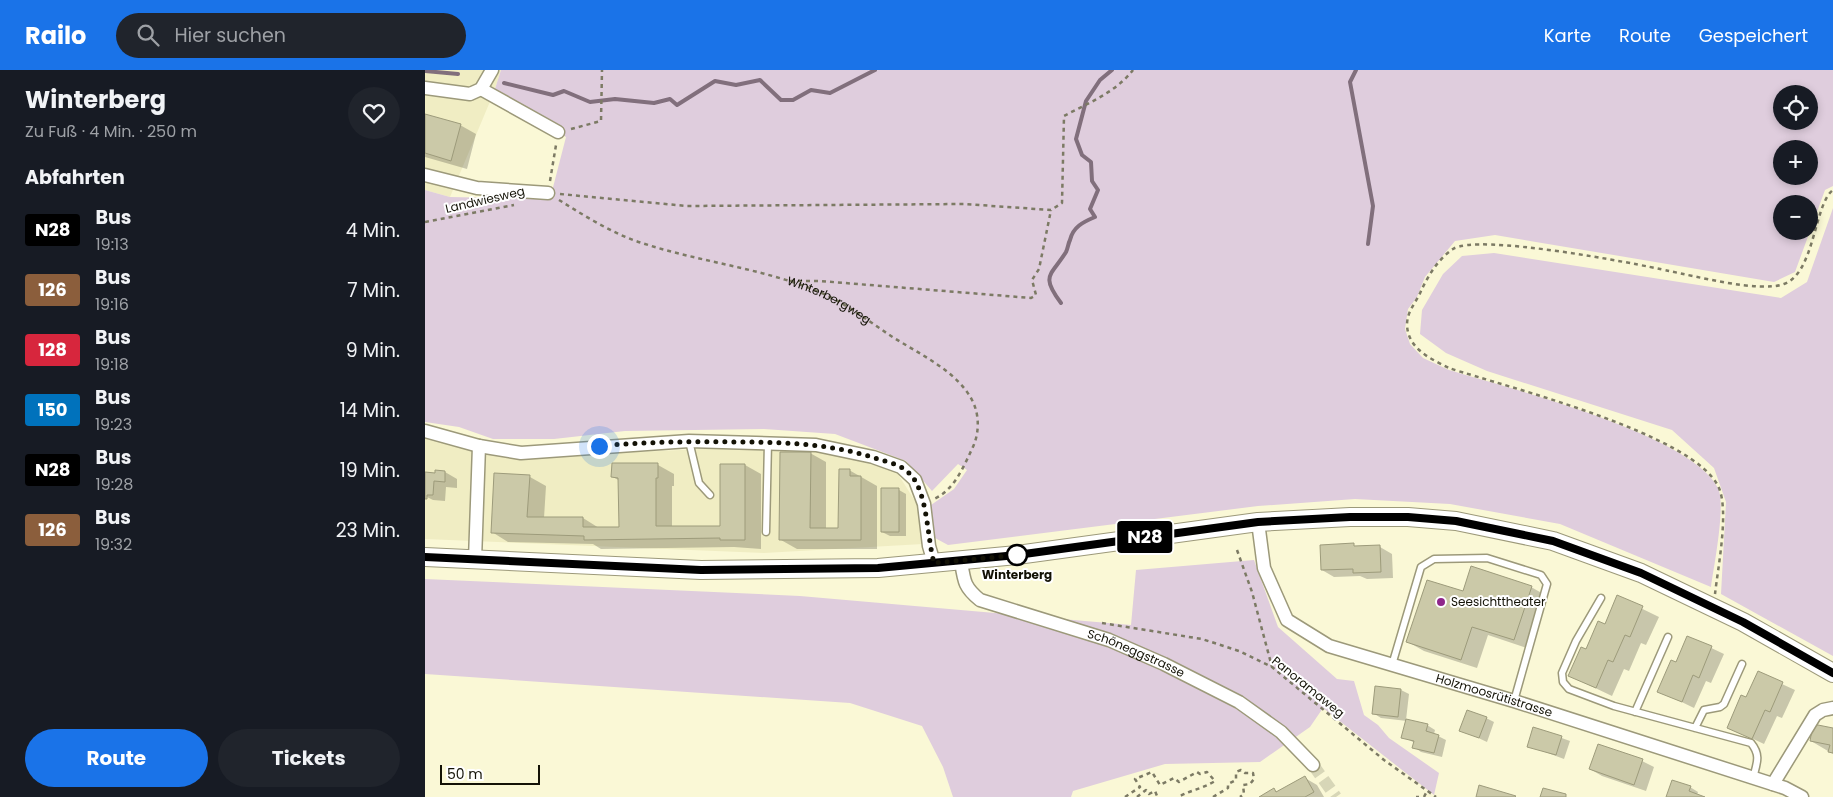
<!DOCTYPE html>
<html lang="de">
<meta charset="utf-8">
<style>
body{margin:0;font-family:Poppins,sans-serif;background:#20242c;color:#f1f3f6;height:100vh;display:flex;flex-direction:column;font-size:19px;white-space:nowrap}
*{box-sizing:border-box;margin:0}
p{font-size:16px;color:#9ea1a6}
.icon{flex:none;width:28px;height:28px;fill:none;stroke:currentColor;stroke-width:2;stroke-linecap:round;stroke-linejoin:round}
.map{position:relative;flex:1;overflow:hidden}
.drawer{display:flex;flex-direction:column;background:#171b24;width:425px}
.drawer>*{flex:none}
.badge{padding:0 10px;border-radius:4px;font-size:18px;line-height:32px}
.tools{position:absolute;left:1348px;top:15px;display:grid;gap:10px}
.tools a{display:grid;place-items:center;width:45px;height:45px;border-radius:50%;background:#171b24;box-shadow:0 2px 8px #0003;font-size:25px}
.scale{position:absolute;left:15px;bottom:12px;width:100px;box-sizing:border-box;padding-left:5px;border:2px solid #131206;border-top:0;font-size:14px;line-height:18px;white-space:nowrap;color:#131206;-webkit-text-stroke:4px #fff;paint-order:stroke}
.you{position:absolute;width:25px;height:25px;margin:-12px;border:4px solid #fff;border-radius:50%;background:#1a73e8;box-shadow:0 0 0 8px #1a73e833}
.map>.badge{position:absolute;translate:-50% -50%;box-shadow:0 0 0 2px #fff}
h2{padding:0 25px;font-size:19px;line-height:45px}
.round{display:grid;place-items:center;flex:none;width:52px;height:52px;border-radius:26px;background:#20242c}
.headline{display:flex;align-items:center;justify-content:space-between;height:85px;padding:0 25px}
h1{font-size:24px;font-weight:700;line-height:38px}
.cta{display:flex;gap:10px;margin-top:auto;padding:10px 25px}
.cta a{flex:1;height:58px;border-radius:30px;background:#1a73e8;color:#fff;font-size:20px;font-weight:700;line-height:58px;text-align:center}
.cta a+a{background:#20242c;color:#f1f3f6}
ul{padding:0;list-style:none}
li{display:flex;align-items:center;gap:15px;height:60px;padding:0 25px}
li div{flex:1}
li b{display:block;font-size:19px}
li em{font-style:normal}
li .badge{min-width:55px;font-weight:700;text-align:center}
header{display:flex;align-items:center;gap:30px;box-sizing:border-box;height:70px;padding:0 25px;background:#1a73e8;color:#fff}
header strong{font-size:24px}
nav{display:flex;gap:28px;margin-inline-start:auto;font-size:18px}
.search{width:350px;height:45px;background:#20242c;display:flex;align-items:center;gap:12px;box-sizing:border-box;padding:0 18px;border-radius:28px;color:#9ea1a6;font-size:19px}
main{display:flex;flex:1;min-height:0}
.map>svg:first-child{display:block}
.built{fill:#f0edc3}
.green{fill:#dfcddd;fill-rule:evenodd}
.shadow{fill:#0003}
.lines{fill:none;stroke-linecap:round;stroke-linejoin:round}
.stream{stroke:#816f7c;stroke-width:4}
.building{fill:#cbc9a8;stroke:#9d9b7b}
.minor-tunnel{stroke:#d7d6b7;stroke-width:12;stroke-dasharray:12 6;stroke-linecap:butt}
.service-casing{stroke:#9c997a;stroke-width:9}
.minor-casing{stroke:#9c997a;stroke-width:15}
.secondary-casing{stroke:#9c997a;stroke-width:20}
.path{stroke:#7c7a64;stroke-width:2.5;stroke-dasharray:4 4;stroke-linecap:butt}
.service{stroke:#fff;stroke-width:6}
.minor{stroke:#fff;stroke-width:12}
.secondary{stroke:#fff;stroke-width:18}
.line-casing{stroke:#fff;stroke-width:11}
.line{stroke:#000;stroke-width:8}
.walk{stroke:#131206;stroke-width:5;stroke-dasharray:0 9}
.stop-dot{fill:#fff;stroke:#000;stroke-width:2.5}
.poi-dot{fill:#8f268b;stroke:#fff;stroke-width:2}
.labels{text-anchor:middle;stroke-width:4;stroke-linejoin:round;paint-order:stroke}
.street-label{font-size:12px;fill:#131206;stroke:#fff}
.stop-label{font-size:12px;font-weight:bold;fill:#131206;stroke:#fff}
.poi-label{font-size:12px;fill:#131206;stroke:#fff;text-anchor:start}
</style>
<header>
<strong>Railo</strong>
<div class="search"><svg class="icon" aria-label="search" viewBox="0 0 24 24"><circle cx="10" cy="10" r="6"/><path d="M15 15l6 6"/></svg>Hier suchen</div>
<nav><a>Karte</a><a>Route</a><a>Gespeichert</a></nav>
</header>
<main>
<section class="drawer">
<div class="headline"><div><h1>Winterberg</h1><p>Zu Fuß · 4 Min. · 250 m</p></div><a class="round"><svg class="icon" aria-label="heart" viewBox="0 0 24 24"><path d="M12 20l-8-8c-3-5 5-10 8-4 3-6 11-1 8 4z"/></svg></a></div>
<h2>Abfahrten</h2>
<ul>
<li><span class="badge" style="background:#000;color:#fff">N28</span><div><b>Bus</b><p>19:13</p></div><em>4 Min.</em></li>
<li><span class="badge" style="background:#8b5e3c;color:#fff">126</span><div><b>Bus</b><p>19:16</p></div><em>7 Min.</em></li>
<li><span class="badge" style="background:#d7263d;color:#fff">128</span><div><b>Bus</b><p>19:18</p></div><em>9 Min.</em></li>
<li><span class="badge" style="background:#0072bc;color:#fff">150</span><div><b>Bus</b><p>19:23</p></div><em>14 Min.</em></li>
<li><span class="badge" style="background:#000;color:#fff">N28</span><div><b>Bus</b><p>19:28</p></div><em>19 Min.</em></li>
<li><span class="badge" style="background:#8b5e3c;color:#fff">126</span><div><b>Bus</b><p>19:32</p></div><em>23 Min.</em></li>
</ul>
<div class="cta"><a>Route</a><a>Tickets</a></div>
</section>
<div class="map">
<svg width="1408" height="727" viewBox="0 0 1408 727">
<rect width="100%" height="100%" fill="#faf8d6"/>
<path class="built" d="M0,0H76L69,22L25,127L0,120Z
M0,368L83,388L277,379L391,380L471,401L492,434L498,474L339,483L0,469Z"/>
<path class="green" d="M76,0H1408V116L1400,120L1370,202L1349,212L1070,165L1030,171L1000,207L992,227L983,239L980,259L985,274L998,288L1024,300C1083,318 1266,364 1293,418C1301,435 1289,495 1286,517L1135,454L1025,434L930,429L833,436L523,475L510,468L506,435L529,419L542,400L533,394L507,421L481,391L410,364L339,359L200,361L129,369H68L34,357L0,352V120L25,127L125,129L141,67L69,22ZM1356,24H1384V51H1356ZM1356,79H1384V106H1356ZM1356,134H1384V161H1356Z
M1408,138V586L1296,524L1301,432L1289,398L1247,360L1062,301L1021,283L995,264L997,240L1018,204L1037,186L1069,183L1356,228L1382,212Z
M829,490L853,557L912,609L929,611L939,645L953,655L964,668L1014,703L1009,725L898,638L885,657L835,692L740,694L648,721L646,727H528L518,697L497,656L425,633L0,604V509L375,526L706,555L711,500Z"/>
<path class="shadow" d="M0,45L35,55L51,64L42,99L0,87Z
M385,383L401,392V460H415L424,400L452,416V479H372L356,470Z
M233,395L249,404V416H247V458H296L320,395L336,404V479L309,477L176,479L168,474L83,472L67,462L105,407L121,416L119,448H158L174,458H195V411L188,407Z
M11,401L20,402L32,409V418L21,417L20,431L8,430L0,426V403L11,404Z
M474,420L481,424V466H465L457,462Z
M955,477L967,484L968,508L942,509L935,506L909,507L897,500Z
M1106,517L1122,526L1105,579L1063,565L1052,598L999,581L983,572L1038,523Z
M1193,527L1234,547L1221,575L1216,573L1204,601L1199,599L1187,626L1145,606L1181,555Z
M1263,567L1299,584L1286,613L1281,611L1269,638L1234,621L1251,594Z
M1333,603L1370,620L1357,648L1352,646L1339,674L1303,657L1322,629Z
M976,620L984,624L981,650L1002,655L1010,660L1009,664L1021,670L1017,687L996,682L989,677L990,673L978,667L982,651L956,648L948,643Z
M1061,648L1069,652L1062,672L1036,660Z
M1109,658L1145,671L1139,689L1104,676Z
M1408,660V684L1386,671Z
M1217,691L1229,697L1221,721L1177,706L1165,699Z
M880,708L892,715L899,727H836L849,720L853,722Z
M1248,711L1265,717L1273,722L1272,725L1279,727H1242Z"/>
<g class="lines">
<path class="stream" d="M931,0L925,12L948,136L943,174
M0,1L33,4
M79,13L128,25L139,21L165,32L190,29L229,33L245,29L252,35L290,11L311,15L335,10L356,30H368L386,20L405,23L450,0
M636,233C615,205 626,206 641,182C643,178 643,174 645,170C648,157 658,152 670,147L665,139L673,120L667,111L666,92L657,85L651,69L661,31L675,10L687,0"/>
</g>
<path class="building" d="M0,44L36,54L26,91L0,83Z
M355,382H386L385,458H413L414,399H425V406H436V470H354Z
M187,393H233V408H231V456H295V394H320V470H295V468L159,470V466L66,463L69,403L105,405L102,447H158V457H194L193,408L186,407Z
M10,400L20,401V412L9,411L8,425H2V429H0V402L10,403Z
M456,418H474V462H456Z
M929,473V476L955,475L956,502L928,503V499L896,500L895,475Z
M1046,496L1107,516L1089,570L1047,557L1036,590L981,572L1002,510L1038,521Z
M1192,525L1218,536L1205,567L1200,565L1188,592L1183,590L1171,618L1143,606L1156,577L1161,579L1173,551L1180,554Z
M1262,566L1287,576L1274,608L1268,605L1257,632L1232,622L1246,590L1251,592Z
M1333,601L1358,612L1345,642L1340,640L1327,669L1302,658L1316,625L1321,627Z
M950,616L976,619L973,647L947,644Z
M1042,640L1062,647L1054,668L1034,661Z
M981,649L1003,654L1001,661L1014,665L1009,683L987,678L989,671L976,668Z
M1388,654L1408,658V683L1403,682L1405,675L1385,671Z
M1108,657L1137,666L1131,685L1102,677Z
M1173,674L1218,689L1209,715L1164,699Z
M880,706L889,722L880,727H834L849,718L851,722Z
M1247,710L1266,716L1264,721L1280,727H1241Z
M1054,715L1091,726L1090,727H1051Z
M1118,718L1141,724V727H1115Z"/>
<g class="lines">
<path class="minor-tunnel" d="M888,695L911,727"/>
<g class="service-casing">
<path id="service" d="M264,371L274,413L285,425
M341,462L343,372
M1176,528L1151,571L1137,603L1138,612L1144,619L1189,636L1326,673C1336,685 1332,693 1328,708
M967,595L996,497L1009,489L1062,488L1116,505L1122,514L1089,631
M1210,642L1243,567
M1270,658L1279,640L1295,637L1299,634L1317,594"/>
</g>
<g class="minor-casing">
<g id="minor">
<path d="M0,18L45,24L56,19L67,0"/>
<path d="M56,19L133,62"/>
<path d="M0,105L52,118L123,123"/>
<path d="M0,361L54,376L96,383L264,371L391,375L448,387L476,397L490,410L499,434L504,476L509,493"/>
<path id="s2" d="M833,452L839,498L862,550L904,576L1089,631L1360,718L1377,727"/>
<path d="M50,490L54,376"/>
<path id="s3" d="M536,491C539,511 539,517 555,530L684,570L739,594L814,632L856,662L888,695"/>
<path d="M1348,714L1390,645L1398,640L1408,638"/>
</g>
</g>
<g class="secondary-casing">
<path id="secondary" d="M0,487L276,500L453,498L592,485L833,452L925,447H983L1031,451L1128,471L1216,503L1318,552L1408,603"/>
</g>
<g class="path">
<path d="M146,59L176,51L177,0"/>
<path d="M125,111L131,75"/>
<path d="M135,124L262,136L539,134L626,140L637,133L639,46C663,33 690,23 708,0"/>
<path id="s1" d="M134,130C160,146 188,164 217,173C275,192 336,198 392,221C419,232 442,250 466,266C494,284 533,301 548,332C555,347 554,365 547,379C538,398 529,420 509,429"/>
<path d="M0,152L89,135"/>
<path d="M365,211H395L606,228L611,225L607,210L614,199L626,140"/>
<path d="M812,480L827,522L847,597"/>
<path d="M1290,524C1293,497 1304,442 1294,418C1271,364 1081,317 1024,298C1006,289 983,279 982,255C982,241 991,233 996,221C1003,206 1013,189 1028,179C1052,163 1209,193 1244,201C1270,206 1334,223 1359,214C1390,203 1389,134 1408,120"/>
<path d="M677,553L777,569L814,581L847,597L959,690L1011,727"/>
<path d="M700,727L715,717L710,709L727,702L735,715L749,708L754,712L772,702L775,704L782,702L790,711C777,719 766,720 753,727"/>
<path d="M712,727L721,720L724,724L730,721L732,726L731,727"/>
<path d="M788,727L803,718V714L811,710V702L816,700L820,703H828L829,709L825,714L818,715L819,724L815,727"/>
<path d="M991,727H994"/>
<path d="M999,727L1002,721"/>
</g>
<use href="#service" class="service"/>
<use href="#minor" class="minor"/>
<use href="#secondary" class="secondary"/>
</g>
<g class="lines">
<g class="line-casing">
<path id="line" d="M0,487L276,500L453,498L592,485L833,452L925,447H983L1031,451L1128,471L1216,503L1318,552L1408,603"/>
</g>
<use href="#line" class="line"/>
<path class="walk" d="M174,376C221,372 267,371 314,372C362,372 408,374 453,389C464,392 476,395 484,403C503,421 502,468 509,493L592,485"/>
</g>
<circle class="stop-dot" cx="592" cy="485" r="10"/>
<circle class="poi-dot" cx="1016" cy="532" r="5"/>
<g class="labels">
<g class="street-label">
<text transform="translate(60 130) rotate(-13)" y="4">Landwiesweg</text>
<text dy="4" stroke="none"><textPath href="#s1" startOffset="290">Winterbergweg</textPath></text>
<text dy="4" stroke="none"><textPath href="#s3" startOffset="210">Schöneggstrasse</textPath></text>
<text transform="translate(883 617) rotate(39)" y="4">Panoramaweg</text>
<text dy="4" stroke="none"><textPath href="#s2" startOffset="325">Holzmoosrütistrasse</textPath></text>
</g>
<g class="stop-label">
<text x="592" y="509">Winterberg</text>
</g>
<g class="poi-label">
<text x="1026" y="536">Seesichttheater</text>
</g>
</g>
</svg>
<div class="tools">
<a><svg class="icon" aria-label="locate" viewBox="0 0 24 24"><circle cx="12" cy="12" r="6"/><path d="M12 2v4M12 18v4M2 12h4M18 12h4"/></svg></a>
<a>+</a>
<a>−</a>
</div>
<div class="scale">50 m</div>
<div class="you" style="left:174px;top:376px"></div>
<b class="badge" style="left:720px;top:467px;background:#000;color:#fff">N28</b>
</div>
</main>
